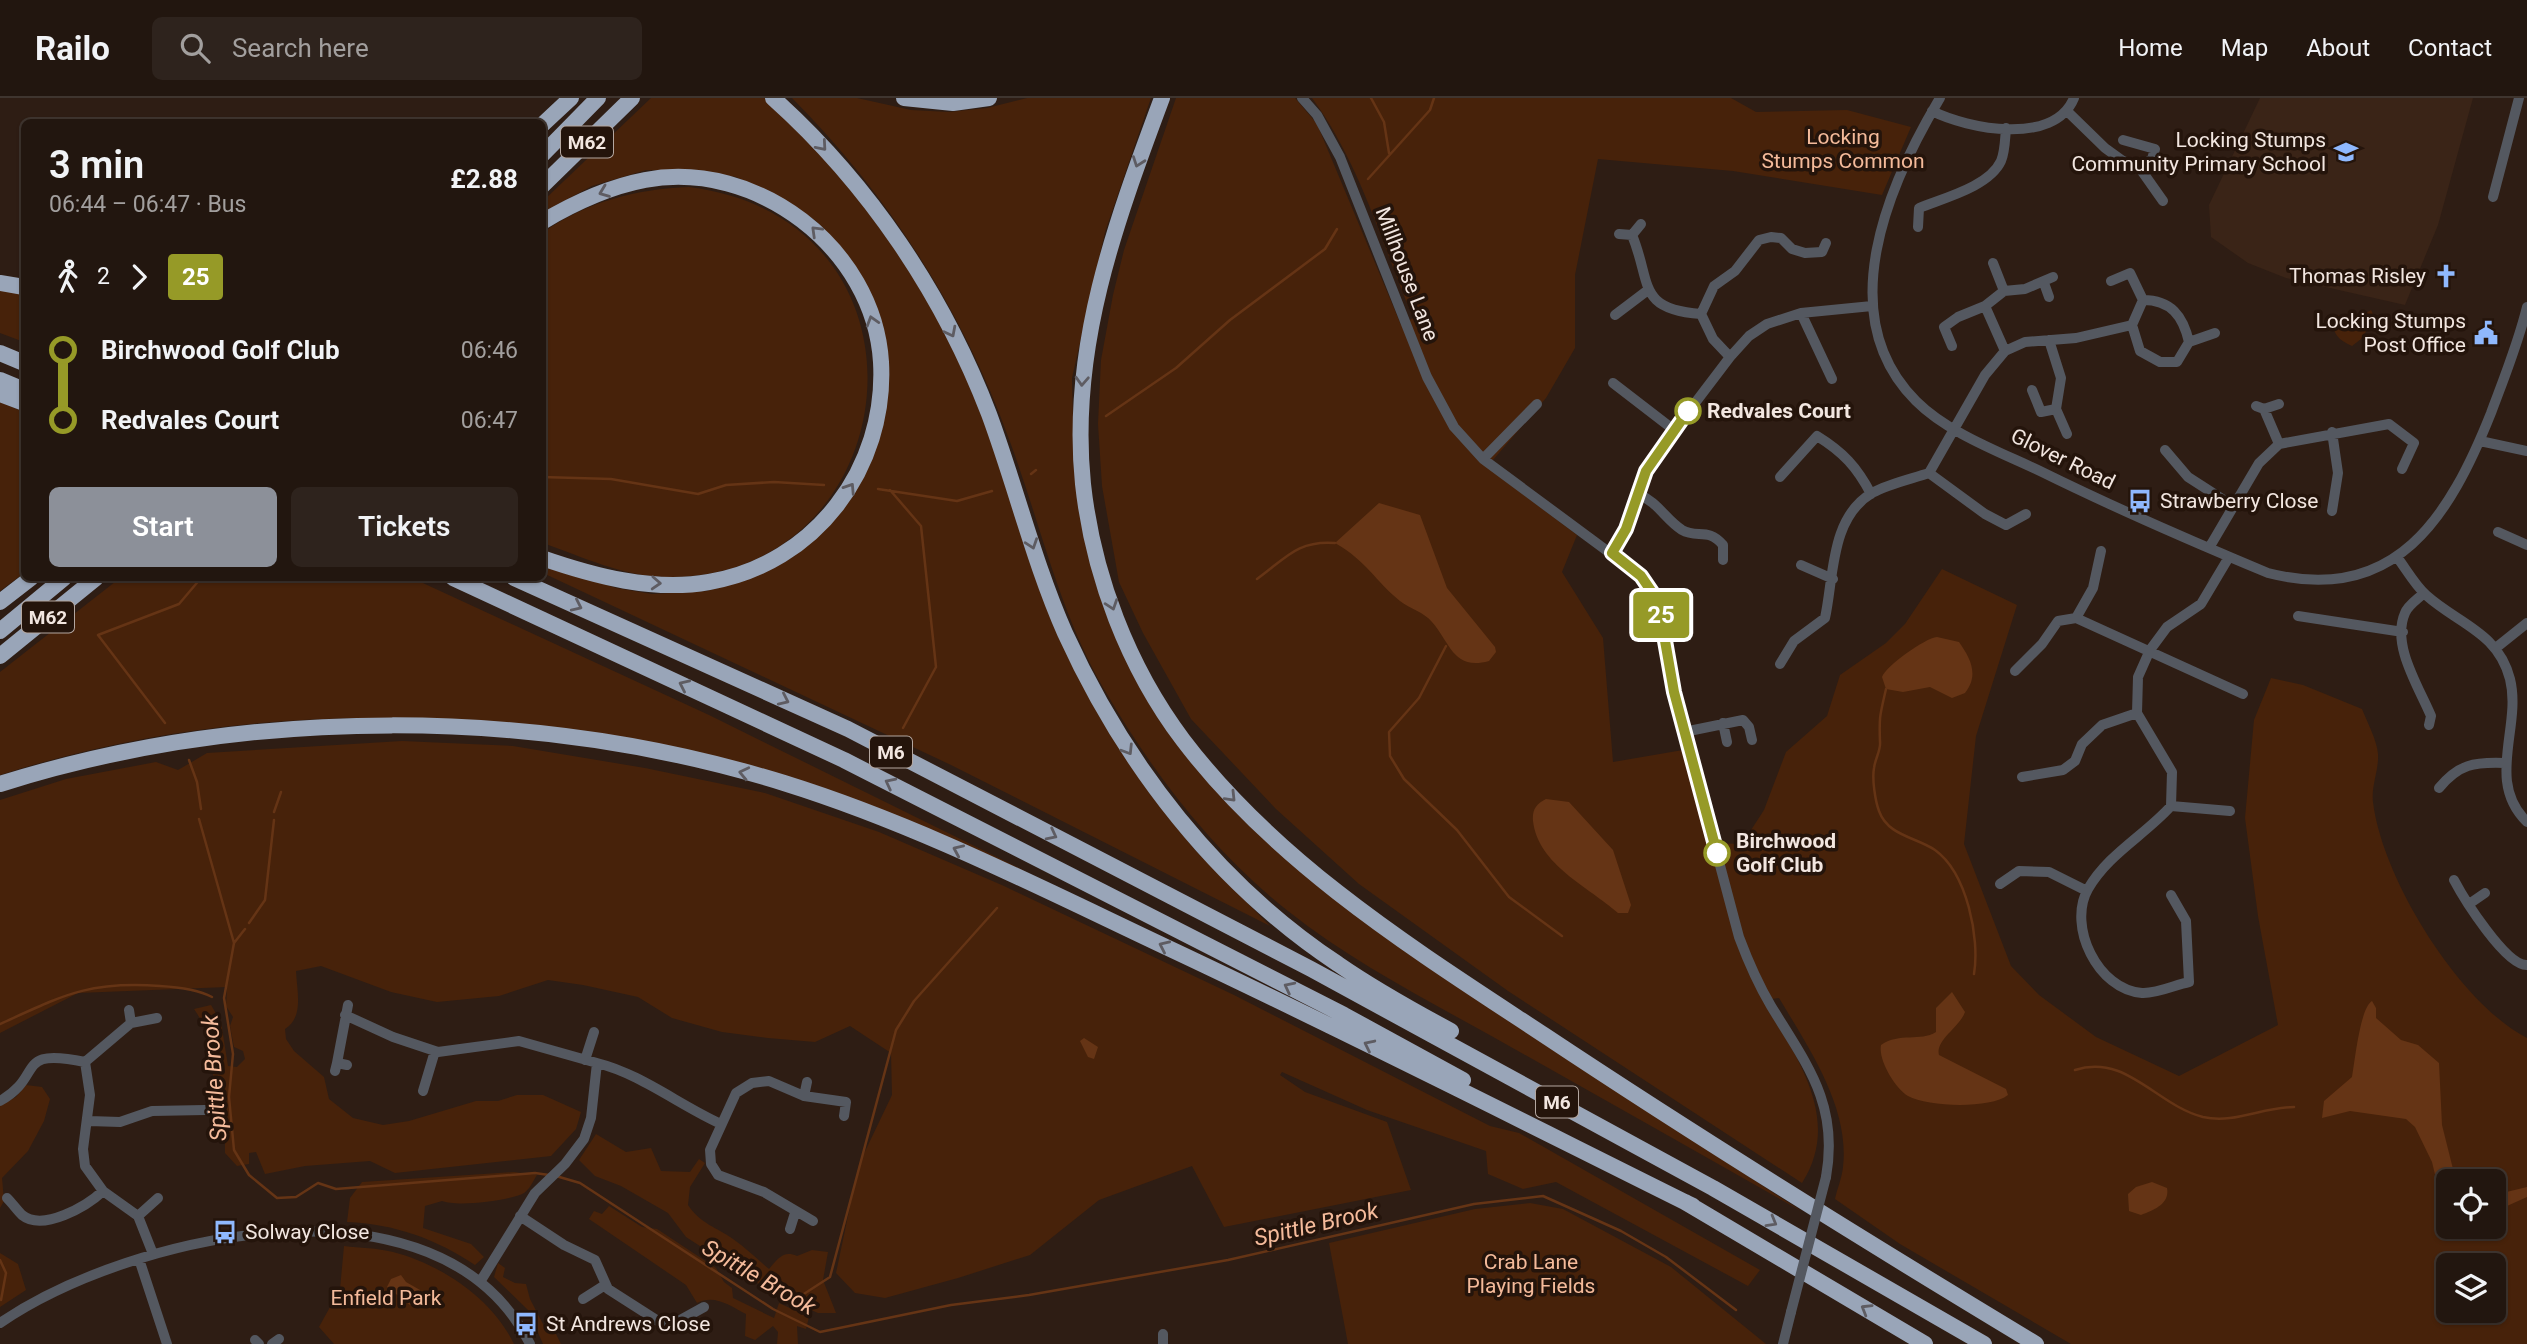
<!DOCTYPE html>
<meta charset="utf-8">
<style>
body{margin:0;font-family:Roboto,sans-serif;background:#2e231d;color:#f1f3f6;height:100vh;display:flex;flex-direction:column;font-size:26px;white-space:nowrap}
*{box-sizing:border-box;margin:0}
p{font-size:23px;color:#a29f9e}
.icon{flex:none;width:38px;height:38px;fill:none;stroke:currentColor;stroke-width:2;stroke-linecap:round;stroke-linejoin:round}
.map{position:relative;flex:1;overflow:hidden}
.sheet{position:absolute;left:21px;top:21px;width:525px;height:462px;display:flex;flex-direction:column;background:#22160f;border-radius:10px;box-shadow:0 2px 5px #0004,0 0 0 2px #3f352f}
.sheet>*{flex:none}
.badge{padding:0 14px;border-radius:5px;font-size:24px;line-height:46px}
.fabs{position:absolute;left:2436px;top:1071px;display:grid;gap:14px}
.fabs a{display:grid;place-items:center;width:70px;height:70px;border-radius:10px;background:#22160f;box-shadow:0 2px 5px #0004,0 0 0 2px #3f352f;font-size:35px}
.map>.badge{position:absolute;translate:-50% -50%;box-shadow:0 0 0 4px #fff}
.legs{display:flex;align-items:center;gap:10px;height:77px;padding:0 28px;font-size:23px}
.legs p{margin-inline-start:auto}
.head{display:flex;align-items:center;justify-content:space-between;height:119px;padding:0 28px}
h1{font-size:38px;font-weight:600;line-height:52px}
.primary-button{display:flex;gap:14px;margin-top:auto;padding:14px 28px}
.primary-button a{flex:1;height:80px;border-radius:10px;background:#8c9099;color:#fff;font-size:28px;font-weight:600;line-height:80px;text-align:center}
.primary-button a+a{background:#2e231d;color:#f1f3f6}
ul{padding:0 28px;list-style:none}
li{display:flex;align-items:center;gap:24px;height:70px;font-size:26px}
li i{display:grid;place-items:center;width:10px;height:100%;margin:0 9px;background:currentColor}
li i::after{content:'';width:18px;height:18px;margin:-9px;border:5px solid;border-radius:50%;background:#22160f}
li p{margin-inline-start:auto}
li:first-child i{background:linear-gradient(#0000 50%,currentColor 0)}
li:last-child i{background:linear-gradient(currentColor 50%,#0000 0)}
header{display:flex;align-items:center;gap:42px;box-sizing:border-box;height:98px;padding:0 35px;background:#22160f;border-bottom:2px solid #3f352f}
header strong{font-size:33px}
nav{display:flex;gap:38px;margin-inline-start:auto;font-size:24px}
.search{width:490px;height:63px;background:#2e231d;display:flex;align-items:center;gap:18px;box-sizing:border-box;padding:0 24px;border-radius:10px;color:#a29f9e;font-size:26px}
.map>svg:first-child{display:block}
.built{fill:#3a2417}
.green{fill:#47220a;fill-rule:evenodd}
.water{fill:#653415}
.lines{fill:none;stroke-linecap:round;stroke-linejoin:round}
.stream{stroke:#653415;stroke-width:2.5}
.minor{stroke:#545860;stroke-width:10}
.highway{stroke:#99a5b8;stroke-width:16}
.minor-bridge{stroke:#545860;stroke-width:10}
.oneway{stroke:#5e5c62}
.line-1-casing{stroke:#fff;stroke-width:16}
.line-1{stroke:#969a27;stroke-width:10}
.stop-1-dot{fill:#fff;stroke:#969a27;stroke-width:3.5}
.labels{text-anchor:middle;stroke-width:7;stroke-linejoin:round;paint-order:stroke}
.shield{fill:#24140b;stroke:#b4a7a0;stroke-width:2}
.shield-label{font-size:19px;font-weight:bold;fill:#f2e6e0}
.park-label{font-size:21px;fill:#f4ba9a;stroke:#24140b}
.poi-label{font-size:21px;fill:#f2e6e0;stroke:#24140b;text-anchor:end}
.street-label{font-size:21px;fill:#f2e6e0;stroke:#24140b}
.stop-label{font-size:21px;font-weight:bold;fill:#f2e6e0;stroke:#24140b;text-anchor:start}
.water-label{font-size:23px;font-style:italic;fill:#f5bb9b;stroke:#24140b}
</style>
<header>
<strong>Railo</strong>
<div class="search"><svg class="icon" aria-label="search" viewBox="0 0 24 24"><circle cx="10" cy="10" r="6"/><path d="M15 15l6 6"/></svg>Search here</div>
<nav><a>Home</a><a>Map</a><a>About</a><a>Contact</a></nav>
</header>
<div class="map">
<svg width="2527" height="1246" viewBox="0 0 2527 1246">
<rect width="100%" height="100%" fill="#2e1d14"/>
<path class="built" d="M2260,0H2473L2438,127L2405,207L2286,180L2248,165L2211,139L2209,107Z"/>
<path class="green" d="M651,0H765L833,65L931,202L975,297L1110,636L1150,696L1195,752L1270,828L951,667L543,475V466L616,490L652,496L707,493L743,483L792,458L878,341L870,197L841,149L816,123L785,102L736,79L698,72H646L592,88L543,114V103Z
M792,0H857L911,12L949,14L987,10L1027,0H1151L1105,134L1072,280L1074,371L1122,546L1260,736L1600,982L1803,1114C1700,1056 1598,998 1495,940C1425,901 1351,863 1288,813C1212,753 1152,674 1104,591C1059,514 1040,424 1009,341C962,211 889,98 792,0Z
M1176,0H1295L1317,26L1401,227L1413,220C1382,146 1360,65 1312,0H1731L1756,14L1847,12L1911,29L1882,97L1733,73L1598,61L1575,177V250L1546,300L1487,369L1577,437L1562,474L1603,540L1613,664L1683,652L1710,745L1742,746L1764,712L1786,654L1827,618L1840,577L1886,545L1905,526L1942,471L2017,507L1976,638L1964,746L2011,868L2039,897L2096,939L2179,978L2278,927L2258,818L2245,720L2254,622L2271,580L2303,587L2362,611C2367,624 2377,642 2378,656C2379,672 2371,688 2373,704C2382,780 2459,905 2527,940V1246H2071L1900,1146L1835,1101C1837,1091 1842,1080 1843,1069C1850,1009 1808,949 1779,900L1763,902C1796,958 1843,1021 1802,1085L1508,893L1359,786L1276,711L1191,621L1143,535L1119,484L1102,388L1098,326L1101,262L1113,197L1124,152ZM2448,1083H2494V1129H2448ZM2448,1167H2494V1213H2448Z
M689,89C951,122 909,484 665,479C622,478 583,459 543,445L542,135C586,104 636,91 689,89Z
M0,192L24,195V244L0,235Z
M2371,212L2375,220L2361,241L2352,248C2336,241 2332,234 2333,217L2361,218Z
M0,304L24,314V475L0,493Z
M120,480H412L709,617L1027,774L897,720L581,634C386,608 189,616 0,677V574Z
M402,643L513,648L645,670L765,695L879,734L1004,788L1234,897L1490,1028L1519,1035L1760,1172L1748,1188L1556,1084L1523,1091L1488,1076L1486,1053L1367,1012L1282,974L1280,977L1305,994L1387,1024L1411,1092L1224,1129L1192,1068L1099,1102L1030,1157L958,1180L885,1200L855,1195L836,1175L859,1066L892,997L891,955L850,928L815,944L768,940L722,934L672,920L638,899L583,887L548,882L499,898L437,904L391,894L321,868L296,873C297,894 304,919 285,931L286,941L294,953L324,979L329,1001L353,1020L383,1027L409,1023L476,1003H498L517,997H543L581,1014L576,1031L551,1058L395,1075L370,1063L305,1068L265,1076L256,1054L249,1055V1066L237,1068L225,1055V1029L211,1027C213,987 219,946 194,911L211,907L221,924L228,968L237,969L245,961L243,953L234,949L230,928L233,919L226,908L227,889L78,895L0,935V702L66,681L156,664L178,672L207,655Z
M26,987L42,989L50,1001L44,1023L28,1053L2,1080L4,1103L0,1110V1007L16,999Z
M596,1036L626,1054L651,1050L661,1073L690,1074L699,1061L705,1065L690,1089L688,1107C701,1126 716,1129 733,1141C746,1150 757,1161 769,1171C778,1161 783,1152 797,1158L812,1152L828,1154L823,1182L836,1215H818L774,1196L686,1139L668,1115L621,1088L595,1078L579,1062Z
M514,1074L537,1077C533,1083 530,1091 524,1095C510,1103 457,1109 442,1103L425,1108L423,1130L471,1146L484,1159L475,1167C436,1141 395,1126 347,1124L350,1100L362,1084Z
M1530,1105L1563,1111L1671,1169L1766,1246H1348L1329,1145L1475,1111Z
M609,1108L642,1129L657,1131L716,1170L724,1184L732,1190L733,1200L774,1220L779,1205L809,1219L806,1231L797,1228L798,1246H777L778,1234L773,1228L755,1242L745,1238L746,1216C730,1208 715,1196 697,1205L686,1187L589,1121L594,1113L602,1116Z
M344,1148C360,1150 377,1150 393,1154C440,1166 492,1200 514,1246H334L319,1229L340,1191Z
M0,1155L18,1166L26,1192L0,1209Z
M498,1165L505,1170L503,1179L515,1185L526,1186L530,1201L544,1228L554,1232L561,1246H543L528,1212L494,1179Z"/>
<path class="water" d="M1379,405L1420,417L1447,490L1495,549L1496,554L1489,563C1453,573 1450,544 1432,524C1424,514 1410,511 1400,503C1374,482 1368,464 1335,445Z
M1937,539L1959,544C1971,561 1979,577 1965,595L1952,600L1930,589L1903,594L1886,591L1882,579C1886,568 1925,540 1937,539Z
M1546,701L1569,704L1613,752L1631,807L1628,815H1618C1589,789 1538,767 1533,723C1532,712 1536,706 1546,701Z
M1952,894L1965,914C1960,929 1935,942 1939,957L2006,991L2008,997C1990,1011 1928,1009 1908,998C1895,990 1878,962 1881,947C1900,934 1920,944 1936,934V910Z
M2372,903L2376,910V920L2401,942L2418,947L2439,965L2442,1027L2456,1083H2448L2447,1118L2439,1117L2438,1089L2432,1064L2415,1029L2406,1021L2350,1013L2322,1020L2324,1003L2352,979C2355,963 2360,910 2372,903Z
M1084,940L1098,949L1094,961L1088,959L1080,943Z
M2152,1084L2167,1090C2170,1106 2154,1112 2141,1117L2129,1113L2128,1096L2136,1089Z
M2527,1089V1099L2507,1108H2494V1097Z
M401,1177L406,1184L420,1192L419,1205L410,1207L387,1189L391,1181Z"/>
<g class="lines">
<path class="stream" d="M1371,0L1384,24L1389,55
M1368,81L1430,12L1434,0
M1106,318L1176,270L1230,222L1325,151L1337,131
M1031,376L1036,372
M542,379L611,381L698,396L726,387L774,384L824,387
M878,391L957,403L992,393
M890,392L921,428L936,569L903,630
M1257,481C1285,461 1297,442 1335,445
M1446,548L1419,600L1389,634L1390,658L1404,681L1457,732L1509,799L1562,838
M1886,591C1880,617 1879,618 1880,644C1881,652 1875,661 1874,670C1872,681 1875,702 1879,713C1888,738 1916,739 1935,752C1967,775 1980,840 1974,876
M165,625L98,537L179,506L201,480
M189,662L197,684L201,711
M274,714L281,694
M199,721L234,845L224,900L233,956L229,999L234,1052L249,1077L277,1100L296,1099L318,1085L336,1091L535,1075L549,1077
M249,825L265,802L274,722
M234,845L245,831
M0,926C64,897 88,883 160,888C177,889 197,891 212,899
M2075,972C2126,955 2156,1007 2203,1019C2235,1026 2262,1009 2294,1009
M556,1078L580,1085L773,1211L820,1234L951,1207L1029,1197L1228,1162L1474,1106L1543,1098L1621,1133L1666,1159L1736,1212
M0,1162L6,1175L1,1202
M793,1203L830,1179L896,932L914,903L997,810"/>
<path class="minor" d="M1302,0L1317,17L1340,59L1427,279L1454,329L1483,361L1641,478L1658,503L1674,594L1739,839C1748,863 1758,886 1771,908C1807,967 1839,1006 1826,1079
M1940,0C1888,87 1831,218 1916,303C1948,335 2000,354 2040,373C2115,410 2191,443 2268,475C2396,508 2450,418 2491,315C2504,280 2518,246 2527,209
M1932,13C1968,31 2054,48 2074,0
M2068,14L2105,50L2123,63L2139,69L2152,61L2155,51L2123,42
M2139,69L2163,103
M2493,99L2519,0
M1918,129L1919,110C1943,100 1989,89 2001,63C2005,54 2005,41 2006,30
M1619,136L1632,137L1641,126
M1632,137C1652,185 1636,211 1701,216
M1993,165L2004,193
M2111,183L2130,175L2143,202
M2044,185L2049,199
M1985,208L2005,253
M1801,215L1832,281
M1615,217L1648,192
M2049,242L2061,280L2056,311L2067,336
M2189,244C2183,218 2171,202 2143,202L2132,227L2140,253L2160,264H2177L2189,244L2215,235
M1952,248L1944,229L1958,219L1985,208L2004,193L2025,191L2053,179
M1730,259L1713,241L1701,216L1714,188L1735,173L1759,142L1771,139L1781,140L1792,151L1805,155L1822,154L1826,145
M1613,285L1674,332
M2032,292L2041,314L2056,311
M2256,308L2264,311L2279,306
M2264,311L2279,346
M2480,343L2527,353
M2165,352L2188,379L2233,408
M1483,361L1537,306
M1929,375L1985,416L2006,427L2026,416
M1780,379L1817,338C1843,354 1857,369 1871,396
M1638,396C1658,404 1665,421 1682,432C1697,441 1708,429 1723,447V462
M2332,413L2338,375L2332,334
M2498,434L2527,447
M2209,450L2259,365L2279,346L2389,326L2414,345L2402,371
M1612,455C1632,424 1638,387 1657,355L1730,259L1749,238L1767,226L1801,215L1872,208
M2397,459C2406,471 2415,487 2426,497C2458,526 2498,534 2510,581C2522,629 2485,683 2527,724
M1801,467L1833,481
M2424,495C2418,501 2408,507 2405,515C2391,547 2419,589 2431,618L2429,627
M2298,518L2403,534
M2076,520L2093,490L2101,453
M2497,549L2527,525
M1780,566L1794,543L1825,520C1834,479 1830,420 1872,395C1888,386 1911,381 1929,375L1985,277L2005,253L2025,244L2076,240L2132,227
M2015,573L2042,546L2058,523L2076,520L2243,596
M1723,625L1727,644
M1684,634L1743,622L1749,629L1752,642
M2022,679L2063,672L2075,663L2082,646L2102,627L2137,615
M2439,690C2459,666 2474,664 2504,665
M2171,708L2230,713
M2454,782C2464,801 2506,868 2527,867
M2000,786L2019,773L2049,774L2087,793
M2171,797L2186,823L2189,884C2175,887 2156,896 2142,895C2098,892 2067,828 2088,791C2108,756 2145,737 2171,708L2172,674L2137,615L2138,579L2150,552L2167,529L2201,506L2229,459
M2469,806L2485,795
M129,912L131,925L157,920
M345,917L393,939L438,954L519,943L597,965L591,1020L584,1041L565,1066L535,1095L480,1184
M131,925L85,964L90,997L83,1051L85,1068L103,1093L138,1118L153,1156
M585,962L594,934
M337,965L348,907
M597,965C641,976 679,1007 721,1026
M335,973L337,965L347,967
M423,993L435,953
M804,998L807,984
M0,1003C45,978 13,949 85,964
M89,1023L120,1024L152,1013L205,1012
M7,1100C12,1105 17,1112 22,1117C43,1134 87,1108 103,1093
M138,1118L158,1100
M520,1118L564,1147L595,1162L608,1191L658,1223L675,1225L704,1209
M813,1123L764,1094L718,1077L711,1066L710,1052L736,995L752,985L769,983L804,998L846,1004L844,1018
M790,1131L795,1115
M139,1161L167,1246
M583,1201L605,1187
M0,1225C132,1135 440,1066 530,1246
M255,1242L259,1246
M272,1246L279,1241
M1163,1246V1236
M1783,1246L1791,1214"/>
<path class="highway" d="M773,0C869,86 943,196 989,316C1016,389 1034,465 1065,535C1125,667 1217,786 1338,866C1374,891 1412,912 1451,933
M904,0L953,5L989,0
M1162,0C1115,126 1069,250 1083,386C1093,477 1128,569 1183,642C1278,767 1415,852 1544,937C1705,1044 1870,1146 2036,1246
M542,27L571,0
M542,57L598,0
M542,88L632,0
M542,124C574,105 608,89 645,82C756,61 874,150 881,264C887,370 815,466 709,484C653,494 594,478 542,460
M0,185L24,189
M0,255L24,265
M0,282L24,292
M0,296L24,305
M453,480L844,662L1344,917L1463,982
M514,480L848,631L1311,871L1713,1090L1984,1246
M0,504L31,480
M0,533L64,480
M0,558L96,480
M0,686C247,608 536,608 784,685C916,726 1041,790 1166,849C1343,932 1518,1021 1693,1108
M1685,1104L1925,1246"/>
<path class="minor-bridge" d="M1791,1214L1826,1079"/>
</g>
<defs><path id="oneway-chevron" d="M-2-3.5L2.5 0L-2 3.5" fill="none" stroke-width="1.6" stroke-linecap="round" stroke-linejoin="round" transform="scale(1.75)"/></defs>
<g class="oneway">
<use href="#oneway-chevron" transform="translate(822 48) rotate(49)"/>
<use href="#oneway-chevron" transform="translate(1138 64) rotate(110)"/>
<use href="#oneway-chevron" transform="translate(604 94) rotate(159)"/>
<use href="#oneway-chevron" transform="translate(816 133) rotate(-136)"/>
<use href="#oneway-chevron" transform="translate(872 223) rotate(-107)"/>
<use href="#oneway-chevron" transform="translate(951 234) rotate(63)"/>
<use href="#oneway-chevron" transform="translate(1082 283) rotate(93)"/>
<use href="#oneway-chevron" transform="translate(850 390) rotate(-57)"/>
<use href="#oneway-chevron" transform="translate(1032 446) rotate(71)"/>
<use href="#oneway-chevron" transform="translate(656 485) rotate(3)"/>
<use href="#oneway-chevron" transform="translate(1112 507) rotate(71)"/>
<use href="#oneway-chevron" transform="translate(577 508) rotate(25)"/>
<use href="#oneway-chevron" transform="translate(684 587) rotate(-155)"/>
<use href="#oneway-chevron" transform="translate(784 602) rotate(25)"/>
<use href="#oneway-chevron" transform="translate(1128 652) rotate(58)"/>
<use href="#oneway-chevron" transform="translate(744 675) rotate(-167)"/>
<use href="#oneway-chevron" transform="translate(890 685) rotate(-153)"/>
<use href="#oneway-chevron" transform="translate(1231 699) rotate(46)"/>
<use href="#oneway-chevron" transform="translate(1052 737) rotate(27)"/>
<use href="#oneway-chevron" transform="translate(958 752) rotate(-156)"/>
<use href="#oneway-chevron" transform="translate(1164 848) rotate(-155)"/>
<use href="#oneway-chevron" transform="translate(1289 889) rotate(-153)"/>
<use href="#oneway-chevron" transform="translate(1369 947) rotate(-154)"/>
<use href="#oneway-chevron" transform="translate(1772 1124) rotate(30)"/>
<use href="#oneway-chevron" transform="translate(1866 1211) rotate(-149)"/>
</g>
<g class="lines">
<g class="line-1-casing">
<path id="line-1" d="M1688,313L1646,373L1626,431L1612,455L1641,478L1658,503L1674,594L1717,755"/>
</g>
<use href="#line-1" class="line-1"/>
</g>
<defs>
<g id="school-bare" transform="scale(1.89)"><path d="M0-5L7-2L0 1L-7-2ZM-4 1L0 2.5L4 1V4Q0 6-4 4Z" fill="#8fb8fd" stroke="#24140b" stroke-width="2.5" paint-order="stroke"/></g>
<g id="church-bare" transform="scale(1.89)"><path d="M-1.2-6h2.4v3.5h3.3v2.4h-3.3V6h-2.4V-.1h-3.3v-2.4h3.3Z" fill="#8fb8fd" stroke="#24140b" stroke-width="2.5" paint-order="stroke"/></g>
<g id="civic-bare" transform="scale(1.89)"><path d="M-.6-6.5H3V-4.5H.6V-3L4-1V1h2V6H-6V1h2V-1L-.6-3ZM-1.2 2.5V6h2.4V2.5Z" fill="#8fb8fd" stroke="#24140b" stroke-width="2.5" paint-order="stroke"/></g>
<g id="bus-bare" transform="scale(1.89)"><path d="M-5-6H5V4H4V6H2V4H-2V6H-4V4H-5ZM-3.5-4V0h7V-4ZM-3.5 1.2v1.5H-2V1.2ZM2 1.2v1.5H3.5V1.2Z" fill="#8fb8fd" stroke="#24140b" stroke-width="2.5" paint-order="stroke"/></g>
</defs>
<g fill-rule="evenodd">
<use href="#school-bare" x="2346" y="54"/>
<use href="#church-bare" x="2446" y="178"/>
<use href="#civic-bare" x="2486" y="235"/>
<use href="#bus-bare" x="2140" y="403"/>
<use href="#bus-bare" x="225" y="1134"/>
<use href="#bus-bare" x="526" y="1226"/>
</g>
<g class="stop-1-dot">
<circle cx="1688" cy="313" r="12"/>
<circle cx="1717" cy="755" r="12"/>
</g>
<g class="labels">
<g class="shield">
<rect x="561" y="28.5" width="52" height="31" rx="5"/>
<rect x="22" y="503.5" width="52" height="31" rx="5"/>
<rect x="870" y="638.5" width="42" height="31" rx="5"/>
<rect x="1536" y="988.5" width="42" height="31" rx="5"/>
</g>
<g class="shield-label">
<text x="587" y="51">M62</text>
<text x="48" y="526">M62</text>
<text x="891" y="661">M6</text>
<text x="1557" y="1011">M6</text>
</g>
<g class="park-label">
<text x="1843" y="46">Locking<tspan x="1843" dy="24">Stumps Common</tspan></text>
<text x="1531" y="1171">Crab Lane<tspan x="1531" dy="24">Playing Fields</tspan></text>
<text x="386" y="1207">Enfield Park</text>
</g>
<g class="poi-label">
<text x="2326" y="49">Locking Stumps<tspan x="2326" dy="24">Community Primary School</tspan></text>
<text x="2426" y="185">Thomas Risley</text>
<text x="2466" y="230">Locking Stumps<tspan x="2466" dy="24">Post Office</tspan></text>
<text x="2160" y="410" text-anchor="start">Strawberry Close</text>
<text x="245" y="1141" text-anchor="start">Solway Close</text>
<text x="546" y="1233" text-anchor="start">St Andrews Close</text>
</g>
<g class="street-label">
<text transform="translate(1407 176) rotate(69)" y="7">Millhouse Lane</text>
<text transform="translate(2063 361) rotate(26)" y="7">Glover Road</text>
</g>
<g class="stop-label">
<text x="1707" y="320">Redvales Court</text>
<text x="1736" y="750">Birchwood<tspan x="1736" dy="24">Golf Club</tspan></text>
</g>
<g class="water-label">
<text transform="translate(214 980) rotate(-94)" y="8">Spittle Brook</text>
<text transform="translate(1316 1126) rotate(-13)" y="8">Spittle Brook</text>
<text transform="translate(759 1179) rotate(30)" y="8">Spittle Brook</text>
</g>
</g>
</svg>
<div class="fabs">
<a><svg class="icon" aria-label="locate" viewBox="0 0 24 24"><circle cx="12" cy="12" r="6"/><path d="M12 2v4M12 18v4M2 12h4M18 12h4"/></svg></a>
<a><svg class="icon" aria-label="layers" viewBox="0 0 24 24"><path d="M12 4l9 5-9 5-9-5zM3 14l9 5 9-5"/></svg></a>
</div>
<b class="badge" style="left:1661px;top:517px;background:#969a27;color:#fff">25</b>
<section class="sheet">
<div class="head"><div><h1>3 min</h1><p>06:44 – 06:47 · Bus</p></div><b>£2.88</b></div>
<div class="legs"><svg class="icon" aria-label="walk" viewBox="0 0 24 24"><circle cx="13" cy="4" r="2"/><path d="M13 8l-2 6 4 7M11 14l-3 7M7 12l3-4h3l4 4"/></svg>2<svg class="icon" aria-label="forward" viewBox="0 0 24 24"><path d="M9 5l7 7-7 7"/></svg><b class="badge" style="background:#969a27;color:#fff">25</b></div>
<ul>
<li><i style="color:#969a27"></i><b>Birchwood Golf Club</b><p>06:46</p></li>
<li><i style="color:#969a27"></i><b>Redvales Court</b><p>06:47</p></li>
</ul>
<div class="primary-button"><a>Start</a><a>Tickets</a></div>
</section>
</div>
